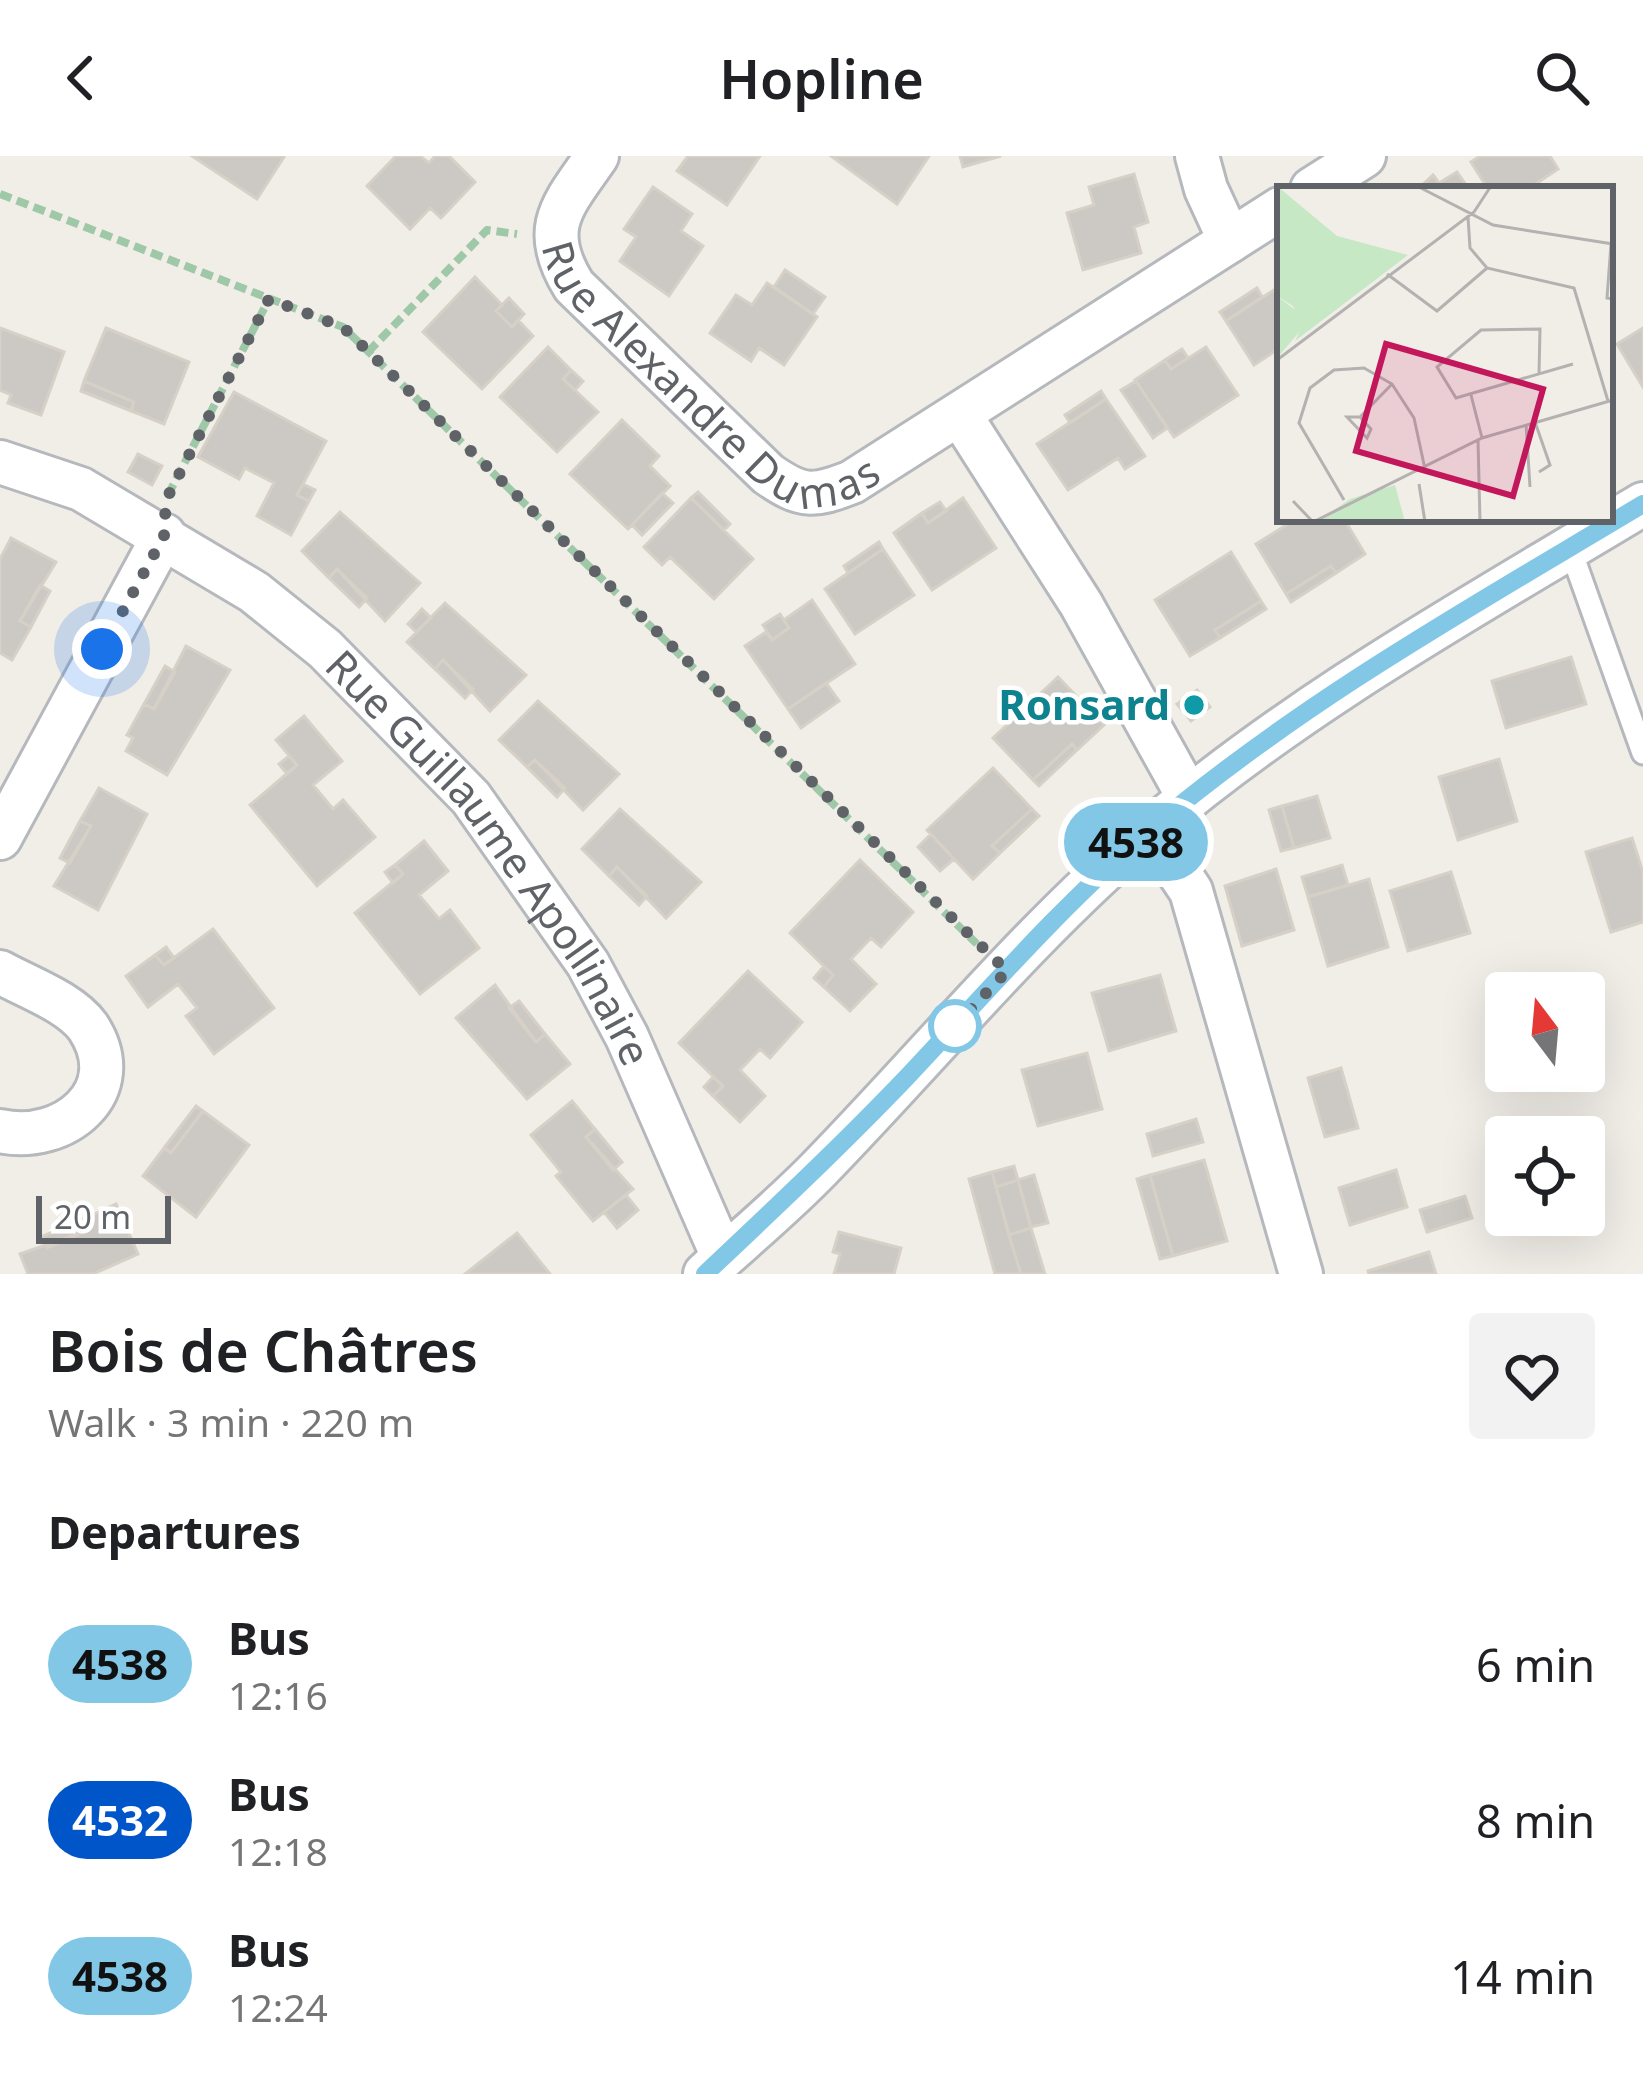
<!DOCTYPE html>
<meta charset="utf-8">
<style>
body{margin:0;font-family:"Noto Sans",sans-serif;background:#f2f2f2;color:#202124;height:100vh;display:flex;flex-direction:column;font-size:45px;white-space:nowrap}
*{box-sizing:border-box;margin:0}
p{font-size:39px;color:#757577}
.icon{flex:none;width:66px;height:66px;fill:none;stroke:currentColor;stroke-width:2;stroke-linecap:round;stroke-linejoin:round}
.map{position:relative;height:1118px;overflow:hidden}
.panel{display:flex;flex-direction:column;background:#fff;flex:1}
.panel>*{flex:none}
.badge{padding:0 24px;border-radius:39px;font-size:42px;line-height:78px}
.needle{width:78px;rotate:344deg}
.tools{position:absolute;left:1485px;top:816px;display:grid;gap:24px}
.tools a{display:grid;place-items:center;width:120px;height:120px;border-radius:12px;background:#fff;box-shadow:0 12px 48px #0002;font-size:60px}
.scale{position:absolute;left:36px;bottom:30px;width:135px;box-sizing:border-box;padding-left:12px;border:6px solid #5f6368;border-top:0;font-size:33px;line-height:42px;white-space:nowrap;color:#5f6368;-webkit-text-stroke:9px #fff;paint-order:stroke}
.you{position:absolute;width:60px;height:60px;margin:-30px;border:9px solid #fff;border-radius:50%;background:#1a73e8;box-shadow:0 0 0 18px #1a73e833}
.map>.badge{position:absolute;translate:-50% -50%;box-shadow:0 0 0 6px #fff}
h2{padding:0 48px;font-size:45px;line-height:108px}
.round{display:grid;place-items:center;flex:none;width:126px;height:126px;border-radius:12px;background:#f2f2f2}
.overview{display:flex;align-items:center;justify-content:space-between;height:204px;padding:0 48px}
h1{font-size:57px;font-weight:600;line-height:90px}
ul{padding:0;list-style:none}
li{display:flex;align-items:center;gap:36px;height:156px;padding:0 48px}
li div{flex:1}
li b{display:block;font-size:45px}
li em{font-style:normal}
li .badge{min-width:132px;font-weight:700;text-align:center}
header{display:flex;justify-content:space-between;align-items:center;height:156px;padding:0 48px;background:#fff;font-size:54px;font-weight:600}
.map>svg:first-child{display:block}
.building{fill:#ccc9c5;stroke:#d6d0c6;stroke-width:3}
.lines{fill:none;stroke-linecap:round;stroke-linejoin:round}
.service-casing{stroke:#b5b8bc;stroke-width:27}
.minor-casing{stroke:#b5b8bc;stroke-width:48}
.path{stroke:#9ec8a8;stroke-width:8;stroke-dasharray:12 6;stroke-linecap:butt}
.service{stroke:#fff;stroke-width:21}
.minor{stroke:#fff;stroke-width:42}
.line-casing{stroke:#fff;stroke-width:27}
.line{stroke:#82c8e6;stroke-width:18}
.walk{stroke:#5f6368;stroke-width:12;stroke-dasharray:0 21.6}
.culture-dot{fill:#0f9aa8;stroke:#fff;stroke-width:4.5}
.stop-dot{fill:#fff;stroke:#82c8e6;stroke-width:6}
.labels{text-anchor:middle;stroke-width:9;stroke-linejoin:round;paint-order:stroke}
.street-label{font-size:42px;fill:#5f6368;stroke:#fff}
.culture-label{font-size:42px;font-weight:bold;fill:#0d838f;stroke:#fff;text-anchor:end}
.inset-road{fill:none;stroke:#b3b2b1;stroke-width:3}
.view{fill:#c2185b;fill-opacity:0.15;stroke:#c2185b;stroke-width:6}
.inset-edge{fill:none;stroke:#5f6368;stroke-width:6}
</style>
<header><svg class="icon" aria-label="back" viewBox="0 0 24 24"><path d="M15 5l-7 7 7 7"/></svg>Hopline<svg class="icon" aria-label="search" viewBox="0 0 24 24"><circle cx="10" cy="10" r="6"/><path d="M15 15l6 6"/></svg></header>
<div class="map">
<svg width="1643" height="1118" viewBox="0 0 1643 1118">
<rect width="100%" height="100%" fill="#f1eee8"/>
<path class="building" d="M192,0H283L284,1L257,43Z
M396,0H420L429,7L435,0H449L475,26L441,62L430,52L410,73L367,30Z
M688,0H760L727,49L677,15Z
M831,0H929L897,48Z
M960,0H1001L963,11Z
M1480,0H1550L1558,13L1528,33H1488L1471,6Z
M1457,16L1469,33H1430L1439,27Z
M1134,18L1148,66L1134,71L1141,97L1083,114L1067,57L1094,49L1089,31Z
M1433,19L1439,27L1430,33H1418Z
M653,31L692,58L681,75L703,90L669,140L620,105L636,81L624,73Z
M785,114L825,141L813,158L774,131Z
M475,121L502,149L496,155L512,171L518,164L533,180L482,233L423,176Z
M767,127L817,161L784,209L759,192L751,205L710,177L736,139L752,149Z
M1280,130V192L1254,209L1226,165Z
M1257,132L1262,141L1226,165L1220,156Z
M509,142L524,158L512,171L496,155Z
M0,172L64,196L41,259L8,247L11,239L0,234Z
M106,172L189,206L164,268L131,255L134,246L84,225Z
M1643,172V231L1617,188Z
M548,191L571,214L563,223L598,256L557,296L500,241Z
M1206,191L1238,239L1174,281L1135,224L1165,204L1171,213Z
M1182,193L1188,202L1171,213L1165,204Z
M571,214L583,225L575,234L563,223Z
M84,225L134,246L131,255L81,235Z
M1136,225L1167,272L1153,282L1121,234Z
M1101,235L1106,243L1070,267L1065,259Z
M234,236L326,285L297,339L309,345L291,379L257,360L274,327L245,312L239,323L198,301Z
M1106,243L1145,300L1125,313L1118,302L1068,334L1037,288Z
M622,264L659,300L650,310L670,330L628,373L570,318Z
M138,298L162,310L152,329L128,316Z
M303,328L315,334L309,345L297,339Z
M698,336L730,368L724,374L691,342Z
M662,337L673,347L642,379L632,369Z
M691,342L753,403L714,443L670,401L662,409L644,391Z
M963,342L996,392L932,434L894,377L922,357L928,367Z
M940,346L946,355L928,367L922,357Z
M340,356L420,427L385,465L337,413L329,422L302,395Z
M1296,363H1344L1365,398L1336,417L1331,410L1286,438L1256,388Z
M11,382L56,406L20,465L31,471L12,504L0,497V403Z
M879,386L883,393L848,417L844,410Z
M883,393L914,439L855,478L825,433Z
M1231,396L1261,445L1215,474L1220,482L1190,500L1155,444Z
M1331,410L1336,417L1291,446L1286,438Z
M337,413L367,442L359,451L329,422Z
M40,429L50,435L31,471L20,465Z
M812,444L855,508L788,553L745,490L766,476L772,484L789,472L784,464Z
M1261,445L1266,453L1220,482L1215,474Z
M445,447L526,519L490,555L443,504L435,513L407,486Z
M422,453L431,462L416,476L408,468Z
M780,458L789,472L772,484L763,469Z
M186,490L230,514L167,619L126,595L133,582L127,579L144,548L154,553Z
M1571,501L1586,548L1506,572L1492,525Z
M443,504L473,533L465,542L435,513Z
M165,510L175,516L154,553L144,548Z
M1058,521L1104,569L1077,594L1072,588L1033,624L993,582Z
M826,527L839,545L801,572L788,553Z
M1197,534L1210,551L1191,565L1177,548Z
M538,545L619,618L583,654L535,604L527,611L499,584Z
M304,560L342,605L313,629L333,653L343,644L375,681L317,730L250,649L297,609L276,584Z
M1072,588L1077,594L1039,630L1033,624Z
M289,600L297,609L287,618L279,608Z
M1499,603L1517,665L1458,684L1439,621Z
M535,604L565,632L557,641L527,611Z
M993,612L1032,653L992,690L1000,697L973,723L927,674Z
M99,632L147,658L98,754L54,730L91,670L80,665Z
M1317,640L1330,682L1294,692L1282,650Z
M1282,650L1294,692L1281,695L1269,654Z
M620,653L701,726L666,762L617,711L609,720L582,693Z
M1032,653L1039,660L1000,697L992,690Z
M80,665L91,670L70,707L60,702Z
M931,678L954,703L940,715L918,691Z
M1632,682L1643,716V766L1611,776L1586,696Z
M424,685L448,715L419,739L439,763L450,754L479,792L420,838L355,757L403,718L395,709Z
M860,704L913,756L881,791L871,782L851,803L876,828L850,855L824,831L833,819L790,777Z
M395,709L403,718L393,727L385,716Z
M1342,709L1348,729L1308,741L1302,721Z
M617,711L647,740L639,749L609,720Z
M1276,713L1294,774L1242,790L1225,730Z
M1451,716L1470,777L1408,795L1390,735Z
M1369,723L1388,791L1328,810L1308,741Z
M213,773L274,852L214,898L186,860L197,852L178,828L148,851L126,820L155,799L164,809Z
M166,791L174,802L164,809L155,799Z
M824,810L833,819L824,831L814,822Z
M748,815L802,866L770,902L760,893L740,914L765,940L740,966L713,940L723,930L679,887Z
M1160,819L1176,875L1109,895L1092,837Z
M495,829L536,886L545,878L570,908L527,943L456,862Z
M519,845L545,878L536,886L509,852Z
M1087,897L1102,953L1038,970L1022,914Z
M1341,912L1358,972L1325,981L1308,922Z
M713,921L723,930L713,940L704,931Z
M572,945L595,973L586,981L633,1033L593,1065L556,1020L561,1016L531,979Z
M196,950L203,955L171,997L164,992Z
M203,955L249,989L196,1061L143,1020L164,992L171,997Z
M1196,963L1203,986L1153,1000L1147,978Z
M595,973L622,1006L613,1014L586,981Z
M1204,1004L1227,1085L1173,1100L1150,1019Z
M1014,1010L1018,1024L996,1031L992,1016Z
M1396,1014L1407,1051L1350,1069L1339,1032Z
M992,1016L1009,1079L1021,1118H995L969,1023Z
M1034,1019L1048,1067L1031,1071L1018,1024Z
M1150,1019L1173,1100L1160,1103L1137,1023Z
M1018,1024L1031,1072L1009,1079L996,1031Z
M626,1039L638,1054L617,1072L604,1056Z
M1465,1040L1472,1062L1427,1076L1420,1054Z
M116,1048L138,1098L93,1118H28L20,1098L86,1075L82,1064Z
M82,1064L86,1075L47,1092L43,1080Z
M1031,1072L1045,1118H1021L1009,1079Z
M839,1076L901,1092L894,1118H834L840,1098L833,1096Z
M517,1077L550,1118H465Z
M1429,1096L1436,1118H1369L1368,1115Z"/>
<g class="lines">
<g class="service-casing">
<path id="service" d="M1570,392L1643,597"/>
</g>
<g class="minor-casing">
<g id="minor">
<path id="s1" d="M597,0C563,49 538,72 574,130L768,318C802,342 814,341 852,326L1280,53"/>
<path d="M1197,0L1206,33L1230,85"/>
<path d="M1312,33L1364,0"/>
<path d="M960,259L1081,448L1189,642"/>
<path id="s2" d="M0,306L81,333L254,436L325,493L471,642L588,808L627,881L723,1101"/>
<path d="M1150,674L1191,735L1301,1118"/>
<path d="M0,682L164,379"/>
<path d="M0,816C27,831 70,846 88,871C130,935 64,989 0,975"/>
<path d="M705,1118C743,1083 783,1050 819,1013C929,900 1030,776 1150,674C1301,545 1474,450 1643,348"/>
</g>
</g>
<path class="path" d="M0,38L343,171L977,788
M368,196L487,74L517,78
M168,339L269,143"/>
<use href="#service" class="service"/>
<use href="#minor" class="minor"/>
</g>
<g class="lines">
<g class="line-casing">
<path id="line" d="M705,1118C774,1053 842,989 907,921C986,837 1062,749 1150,674C1302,545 1473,450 1643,348"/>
</g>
<use href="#line" class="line"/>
<path class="walk" d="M102,493L164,380L166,344L269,143L343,171L1007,815L955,870"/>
</g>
<circle class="culture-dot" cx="1194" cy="549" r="12"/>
<circle class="stop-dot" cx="955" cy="870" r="24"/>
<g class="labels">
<g class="street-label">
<text dy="15" stroke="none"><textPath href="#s1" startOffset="315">Rue Alexandre Dumas</textPath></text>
<text dy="15" stroke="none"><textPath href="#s2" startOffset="645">Rue Guillaume Apollinaire</textPath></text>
</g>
<g class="culture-label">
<text x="1170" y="564">Ronsard</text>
</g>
</g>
<g transform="translate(1277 30)">
<rect width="336" height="336" fill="#f1eee8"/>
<path d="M0,0L60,50L131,69L18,155L24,143L16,120L0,110Z" fill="#c6e8c5"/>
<path d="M0,71L36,94L27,116L0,100ZM0,110L21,126L24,144L0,172ZM118,299L128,336H40L73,313Z" fill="#c6e8c5"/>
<path class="inset-road" d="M140,0L216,39L336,58M191,31L193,62L210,82L297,102L331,215M334,58L330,112L336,113M110,88L160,125L210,82M0,174L197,26L214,0M262,188L263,143L204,144L160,181L179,212L296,178M194,209L205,252M83,231L94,243L90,252L70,231H83L115,198M258,236L273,279L262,286M249,238L253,301M201,254L203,336M142,298L148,336M67,314L22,237L33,202L57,184L87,182L115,198L137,232L148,283M16,315L36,336L205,252L336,214"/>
<path class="view" d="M109,158L266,203L236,310L79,265Z"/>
<rect width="336" height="336" class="inset-edge"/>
</g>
</svg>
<div class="tools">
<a><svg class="needle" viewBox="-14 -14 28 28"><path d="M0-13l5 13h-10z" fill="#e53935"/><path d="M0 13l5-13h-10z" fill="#757577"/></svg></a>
<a><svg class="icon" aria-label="locate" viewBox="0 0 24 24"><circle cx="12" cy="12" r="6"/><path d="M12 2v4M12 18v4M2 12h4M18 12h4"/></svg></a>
</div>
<div class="scale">20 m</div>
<div class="you" style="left:102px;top:493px"></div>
<b class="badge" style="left:1136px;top:686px;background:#82c8e6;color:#111">4538</b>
</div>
<section class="panel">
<div class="overview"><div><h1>Bois de Châtres</h1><p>Walk · 3 min · 220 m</p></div><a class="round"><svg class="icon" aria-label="heart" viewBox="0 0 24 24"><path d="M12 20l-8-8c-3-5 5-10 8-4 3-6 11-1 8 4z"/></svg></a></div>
<h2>Departures</h2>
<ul>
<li><span class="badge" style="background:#82c8e6;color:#111">4538</span><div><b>Bus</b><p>12:16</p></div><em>6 min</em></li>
<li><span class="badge" style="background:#0055c8;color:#fff">4532</span><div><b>Bus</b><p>12:18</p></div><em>8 min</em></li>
<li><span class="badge" style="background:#82c8e6;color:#111">4538</span><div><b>Bus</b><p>12:24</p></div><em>14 min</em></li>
</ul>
</section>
